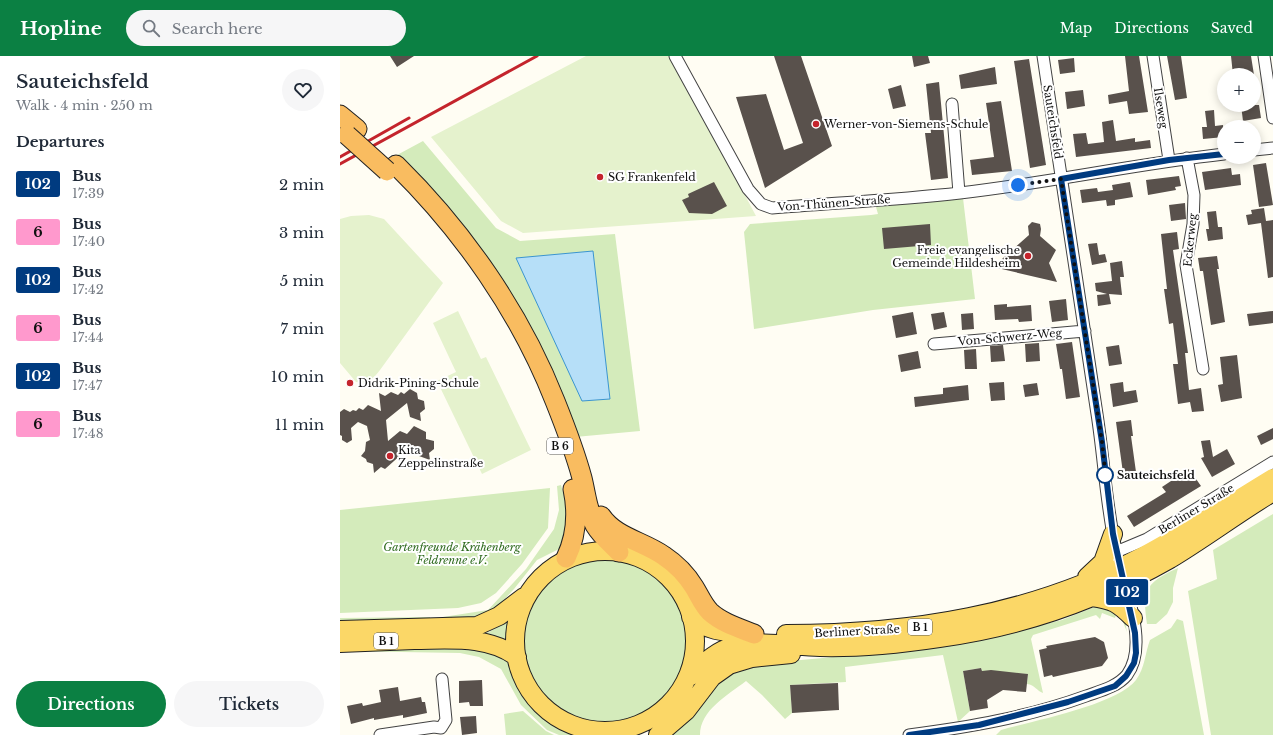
<!DOCTYPE html>
<meta charset="utf-8">
<style>
body{margin:0;font-family:"Libre Baskerville",serif;background:#f6f6f7;color:#1f2937;height:100vh;display:flex;flex-direction:column;font-size:15px;white-space:nowrap}
*{box-sizing:border-box;margin:0}
p{font-size:13px;color:#747a83}
.icon{flex:none;width:22px;height:22px;fill:none;stroke:currentColor;stroke-width:2;stroke-linecap:round;stroke-linejoin:round}
.map{position:relative;flex:1;overflow:hidden}
.panel{display:flex;flex-direction:column;background:#fff;width:340px}
.panel>*{flex:none}
.badge{padding:0 8px;border-radius:3px;font-size:14px;line-height:26px}
.buttons{position:absolute;left:877px;top:12px;display:grid;gap:8px}
.buttons a{display:grid;place-items:center;width:44px;height:44px;border-radius:50%;background:#fff;box-shadow:0 2px 10px #0003;font-size:20px}
.you{position:absolute;width:20px;height:20px;margin:-10px;border:3px solid #fff;border-radius:50%;background:#1a73e8;box-shadow:0 0 0 6px #1a73e833}
.map>.badge{position:absolute;translate:-50% -50%;box-shadow:0 0 0 2px #fff}
h2{padding:0 16px;font-size:15px;line-height:36px}
.round{display:grid;place-items:center;flex:none;width:42px;height:42px;border-radius:21px;background:#f6f6f7}
.headline{display:flex;align-items:center;justify-content:space-between;height:68px;padding:0 16px}
h1{font-size:19px;font-weight:600;line-height:30px}
.cta{display:flex;gap:8px;margin-top:auto;padding:8px 16px}
.cta a{flex:1;height:46px;border-radius:24px;background:#0b8043;color:#fff;font-size:16px;font-weight:600;line-height:46px;text-align:center}
.cta a+a{background:#f6f6f7;color:#1f2937}
ul{padding:0;list-style:none}
li{display:flex;align-items:center;gap:12px;height:48px;padding:0 16px}
li div{flex:1}
li b{display:block;font-size:15px}
li em{font-style:normal}
li .badge{min-width:44px;font-weight:700;text-align:center}
header{display:flex;align-items:center;gap:24px;box-sizing:border-box;height:56px;padding:0 20px;background:#0b8043;color:#fff}
header strong{font-size:19px}
nav{display:flex;gap:22px;margin-inline-start:auto;font-size:14px}
.search{width:280px;height:36px;background:#f6f6f7;display:flex;align-items:center;gap:10px;box-sizing:border-box;padding:0 14px;border-radius:22px;color:#747a83;font-size:15px}
main{display:flex;flex:1;min-height:0}
.map>svg:first-child{display:block}
.green{fill:#d4ebbb}
.pitch{fill:#e5f2cd}
.water{fill:#b6dff8;stroke:#3b95d0}
.building{fill:#59514c}
.lines{fill:none;stroke-linecap:round;stroke-linejoin:round}
.minor-casing{stroke:#434343;stroke-width:13}
.primary-casing{stroke:#212121;stroke-width:20}
.trunk-casing{stroke:#212121;stroke-width:21}
.minor{stroke:#fff;stroke-width:11}
.primary{stroke:#fbd767;stroke-width:18}
.trunk{stroke:#f9bc60;stroke-width:19}
.rail{stroke:#c4242c;stroke-width:3}
.trunk-bridge-casing{stroke:#212121;stroke-width:21;stroke-linecap:butt}
.trunk-bridge{stroke:#f9bc60;stroke-width:19}
.line-casing{stroke:#fff;stroke-width:9}
.line{stroke:#003b80;stroke-width:6}
.walk{stroke:#101010;stroke-width:4;stroke-dasharray:0 7.2}
.poi-dot{fill:#c4242c;stroke:#fff;stroke-width:1.5}
.stop-dot{fill:#fff;stroke:#003b80;stroke-width:2}
.labels{text-anchor:middle;stroke-width:4;stroke-linejoin:round;paint-order:stroke}
.shield{fill:#fff;stroke:#585858;stroke-width:1}
.shield-label{font-size:10px;font-weight:bold;fill:#101010}
.street-label{font-size:11px;fill:#101010;stroke:#fff}
.poi-label{font-size:11px;fill:#101010;stroke:#fff;text-anchor:start}
.stop-label{font-size:11px;font-weight:bold;fill:#101010;stroke:#fff;text-anchor:start}
.park-label{font-size:11px;font-style:italic;fill:#2e6a1e;stroke:#fff}
</style>
<header>
<strong>Hopline</strong>
<div class="search"><svg class="icon" aria-label="search" viewBox="0 0 24 24"><circle cx="10" cy="10" r="6"/><path d="M15 15l6 6"/></svg>Search here</div>
<nav><a>Map</a><a>Directions</a><a>Saved</a></nav>
</header>
<main>
<section class="panel">
<div class="headline"><div><h1>Sauteichsfeld</h1><p>Walk · 4 min · 250 m</p></div><a class="round"><svg class="icon" aria-label="heart" viewBox="0 0 24 24"><path d="M12 20l-8-8c-3-5 5-10 8-4 3-6 11-1 8 4z"/></svg></a></div>
<h2>Departures</h2>
<ul>
<li><span class="badge" style="background:#003b80;color:#fff">102</span><div><b>Bus</b><p>17:39</p></div><em>2 min</em></li>
<li><span class="badge" style="background:#ff99cd;color:#111">6</span><div><b>Bus</b><p>17:40</p></div><em>3 min</em></li>
<li><span class="badge" style="background:#003b80;color:#fff">102</span><div><b>Bus</b><p>17:42</p></div><em>5 min</em></li>
<li><span class="badge" style="background:#ff99cd;color:#111">6</span><div><b>Bus</b><p>17:44</p></div><em>7 min</em></li>
<li><span class="badge" style="background:#003b80;color:#fff">102</span><div><b>Bus</b><p>17:47</p></div><em>10 min</em></li>
<li><span class="badge" style="background:#ff99cd;color:#111">6</span><div><b>Bus</b><p>17:48</p></div><em>11 min</em></li>
</ul>
<div class="cta"><a>Directions</a><a>Tickets</a></div>
</section>
<div class="map">
<svg width="933" height="679" viewBox="0 0 933 679">
<rect width="100%" height="100%" fill="#fffdf3"/>
<path class="green" d="M83,85L156,172L180,185L275,178L300,375L235,381L86,129L57,99Z
M623,142L635,243L533,254L414,273L404,176L410,168L531,159L538,158L536,151Z
M221,429L228,454L223,491L197,504L174,533L149,560L103,568V561L148,554L186,513L214,473L219,454L217,430Z
M210,432L208,472L182,508L156,537L141,547L118,552L0,557V454Z
M933,458V679H871L848,535L877,523L873,494Z
M181 586a83 83 0 1 1 166 0a83 83 0 1 1-166 0Z
M838,512L833,532V546L827,558L816,568H807C802,534 805,527 838,512Z
M759,549L784,560L787,576L781,561L776,559L775,562L762,557L760,563L756,559L693,579L691,583L703,637C697,635 695,629 687,628L688,618L642,615L641,612L623,615L630,655L618,666L603,599L505,611L506,626L450,629L452,657L445,663L422,639L406,625C388,639 360,654 360,679H327L367,634L397,612L450,605L560,595L672,576L722,564Z
M90,561V568L0,570V562Z
M837,563L843,565L864,679H656L661,674C692,665 777,649 796,624C805,612 805,597 810,584L831,572Z
M169,564L167,589L127,581L149,576Z
M115,586L163,601L171,611L187,642L213,666L239,679H219L207,674L181,649L161,613L139,601L120,597L0,595Z
M183,655L206,675L214,679H166L164,658Z"/>
<path class="pitch" d="M246,0H331L416,160L183,177L161,165L91,81Z
M29,159L44,163L103,227L40,314C32,324 28,328 16,326L0,307V163L11,160Z
M118,255L141,303L146,301L191,394L142,418L97,325L116,316L93,267Z"/>
<path class="water" d="M253,195L270,343L242,345L176,202Z"/>
<path class="building" d="M50,0H74L57,11Z
M434,0H461L492,90L425,132L396,41L426,38L444,94L463,87Z
M572,0H588L590,7L574,11Z
M785,0H799L808,56L789,58L787,45L769,48L768,39L789,35Z
M827,0H841L847,42L835,44Z
M891,0H911L914,19H893Z
M734,2L735,16L720,18L718,4Z
M689,3L706,109L690,112L674,5Z
M655,11L657,28L621,33L619,19Z
M599,26L608,122L591,124L585,77H591L586,28Z
M561,29L566,50L553,53L548,33Z
M743,34L745,50L727,53L725,36Z
M661,45L672,115L632,119L630,104L654,101L646,47Z
M901,49H919L921,62L903,65Z
M874,54L875,70L883,69L884,81L863,83L862,71H867L865,55Z
M773,64L776,85L795,82V86L810,84L811,92L736,101L733,78L746,77L748,88L764,86L762,66Z
M926,107L933,149L919,151L913,109Z
M891,112L892,119L900,118L901,129L865,134L862,116Z
M839,120L841,130L835,131L836,134L808,139L806,124Z
M374,126L387,150L372,158L349,157L342,144L349,141L348,138Z
M790,126L793,141L775,144V149L767,150L766,144L742,147L740,134L757,132L758,136L773,134L772,129Z
M845,147L846,163L831,165L829,149Z
M924,152L926,165L933,164V221L928,222L921,167L908,169L906,159L912,158L911,154Z
M876,155L878,171H882L883,183L868,185L866,173H869L867,156Z
M692,166L700,168L701,173L700,180L716,194L709,207L717,226L653,211L689,179L688,170Z
M590,168L591,189L544,193L542,172Z
M837,176L839,193L833,194L848,297H845L849,334L861,332L864,355L852,356L850,346L838,348L833,308H838L833,267L829,268L824,233H827L821,178Z
M757,187L759,199L765,198L767,206L752,209L748,188Z
M877,200L879,213H877L885,266L871,269L863,215H860L858,202Z
M782,205L784,221H780L782,239L769,238L771,248L758,250L757,239L767,238L756,235L755,227L772,225L770,207Z
M726,243L728,264L712,266L709,245Z
M667,248V251L691,249L692,265L679,266L678,263L655,264L654,249Z
M933,255V267L909,270L907,258Z
M573,256L577,278L556,282L552,260Z
M604,256L607,271L594,274L591,258Z
M633,257L634,273L622,274L621,258Z
M732,286L740,341L726,343L722,313H720L716,288Z
M699,287L700,305L686,306L685,288Z
M663,289L665,305L651,306L650,290Z
M779,289L782,308L769,310L766,291Z
M636,293L637,313H625L624,294Z
M578,295L581,312L561,316L558,299Z
M897,299L902,342L881,346L878,329L883,328L880,301Z
M664,326L665,344L651,345L649,327Z
M783,326L784,336L796,334L798,346L773,351L770,328Z
M697,327L699,339L685,341L683,329Z
M628,329L629,344L575,351L574,341L603,338V332Z
M70,333L77,337L78,343L84,345L85,353L80,357L81,365L70,361L67,347L46,364L48,385L60,375L67,378L74,370L86,376V383L94,385V393L89,397L90,404L79,400L78,393L63,387V397L45,413L41,411L34,417L33,408L27,406L26,403L21,400L25,395L26,386L30,384L27,370L18,366L11,372L12,384L7,387L2,384V380L0,379V356L4,353L10,356L13,354L16,355L19,352L23,354L28,349L41,355L39,337L45,340L51,336L58,339L61,336L64,338Z
M791,364L793,380H791L796,416L783,417L776,366Z
M933,372V383L921,389L917,380Z
M870,384L873,401L887,393L895,408L872,421L861,402L864,401L861,385Z
M849,413L861,430L794,471L787,460L826,436L822,431Z
M755,581L764,586L768,602L762,610L713,621L712,619L704,621L699,594L707,592L706,590Z
M641,612L642,615L651,614L688,618L686,636L663,634L647,644L648,652L630,655L623,615Z
M142,624L143,650H130L129,646L119,647V625Z
M498,627L499,654L452,657L450,629Z
M58,631L60,645L81,641L82,646H85L87,657L63,662V659L34,664V662L11,668L7,650L22,647L23,650L41,646L39,634Z
M136,660L137,677L122,679L120,661Z"/>
<g class="lines">
<g class="minor-casing">
<path id="minor" d="M335,0L408,133L421,148L432,152C494,147 557,144 620,137C708,127 795,108 884,98
M813,0L829,104
M924,0L933,62
M612,48L619,137
M914,94L933,92
M847,102L854,139L853,168L846,209L863,313
M594,288L745,275
M776,496L807,483L933,406
M101,672L106,664L102,623
M40,679L94,671L101,672
M569,679C630,671 688,661 746,640C760,635 777,631 787,619C810,588 783,528 776,494C766,449 764,403 757,358C739,238 721,119 703,0"/>
</g>
<g class="primary-casing">
<path id="primary" d="M175 585a90 90 0 1 1 180 0a90 90 0 1 1-180 0Z
M747,521L763,506L773,478
M752,541C773,544 778,547 793,562
M351,561C367,576 386,576 406,577
M0,574L137,570L159,560L184,541
M446,578C570,578 692,559 803,500C848,476 890,448 933,422
M0,587C25,586 49,585 74,584C109,584 147,579 177,601
M351,620C364,607 376,594 395,590C422,584 452,590 480,591C520,592 559,588 599,582C681,571 758,544 830,503C865,482 898,457 933,436
M318,679L346,655L372,621L389,609L412,602L451,598"/>
</g>
<g class="trunk-casing">
<path id="trunk" d="M0,59L17,73
M56,109C123,175 180,256 215,345C225,370 235,396 242,422C246,438 247,454 255,469C261,479 270,487 279,496
M261,460C276,482 303,485 324,500C336,508 346,518 354,531C359,539 363,549 370,556C382,567 399,572 414,578
M226,502C237,479 238,457 233,433"/>
</g>
<use href="#minor" class="minor"/>
<use href="#primary" class="primary"/>
<use href="#trunk" class="trunk"/>
<path class="rail" d="M0,101L69,62
M0,108L197,0"/>
<g class="trunk-bridge-casing">
<path id="trunk-bridge" d="M7,79L47,115"/>
</g>
<use href="#trunk-bridge" class="trunk-bridge"/>
</g>
<g class="lines">
<g class="line-casing">
<path id="line" d="M569,679L639,669L728,646L775,630L786,620L794,607L796,597L795,577L773,478L762,386L721,123L829,104L884,98"/>
</g>
<use href="#line" class="line"/>
<path class="walk" d="M678,129L721,123L762,386L766,424L765,419"/>
</g>
<g class="poi-dot">
<circle cx="476" cy="68" r="4"/>
<circle cx="260" cy="121" r="4"/>
<circle cx="688" cy="200" r="4"/>
<circle cx="10" cy="327" r="4"/>
<circle cx="50" cy="400" r="4"/>
</g>
<circle class="stop-dot" cx="765" cy="419" r="8"/>
<g class="labels">
<g class="shield">
<rect x="207" y="382" width="26" height="16" rx="3"/>
<rect x="568" y="563" width="24" height="16" rx="3"/>
<rect x="34" y="577" width="24" height="16" rx="3"/>
</g>
<g class="shield-label">
<text x="220" y="394">B 6</text>
<text x="580" y="575">B 1</text>
<text x="46" y="589">B 1</text>
</g>
<g class="street-label">
<text transform="translate(821 52) rotate(81)" y="4">Ilseweg</text>
<text transform="translate(713 66) rotate(81)" y="4">Sauteichsfeld</text>
<text transform="translate(494 147) rotate(-4)" y="4">Von-Thünen-Straße</text>
<text transform="translate(850 184) rotate(-84)" y="4">Eckerweg</text>
<text transform="translate(670 281) rotate(-5)" y="4">Von-Schwerz-Weg</text>
<text transform="translate(856 453) rotate(-31)" y="4">Berliner Straße</text>
<text transform="translate(517 575) rotate(-3)" y="4">Berliner Straße</text>
</g>
<g class="poi-label">
<text x="484" y="72">Werner-von-Siemens-Schule</text>
<text x="268" y="125">SG Frankenfeld</text>
<text x="680" y="198" text-anchor="end">Freie evangelische<tspan x="680" dy="13">Gemeinde Hildesheim</tspan></text>
<text x="18" y="331">Didrik-Pining-Schule</text>
<text x="58" y="398">Kita<tspan x="58" dy="13">Zeppelinstraße</tspan></text>
</g>
<g class="stop-label">
<text x="777" y="423">Sauteichsfeld</text>
</g>
<g class="park-label">
<text x="112" y="495">Gartenfreunde Krähenberg<tspan x="112" dy="13">Feldrenne e.V.</tspan></text>
</g>
</g>
</svg>
<div class="buttons">
<a>+</a>
<a>−</a>
</div>
<div class="you" style="left:678px;top:129px"></div>
<b class="badge" style="left:787px;top:536px;background:#003b80;color:#fff">102</b>
</div>
</main>
